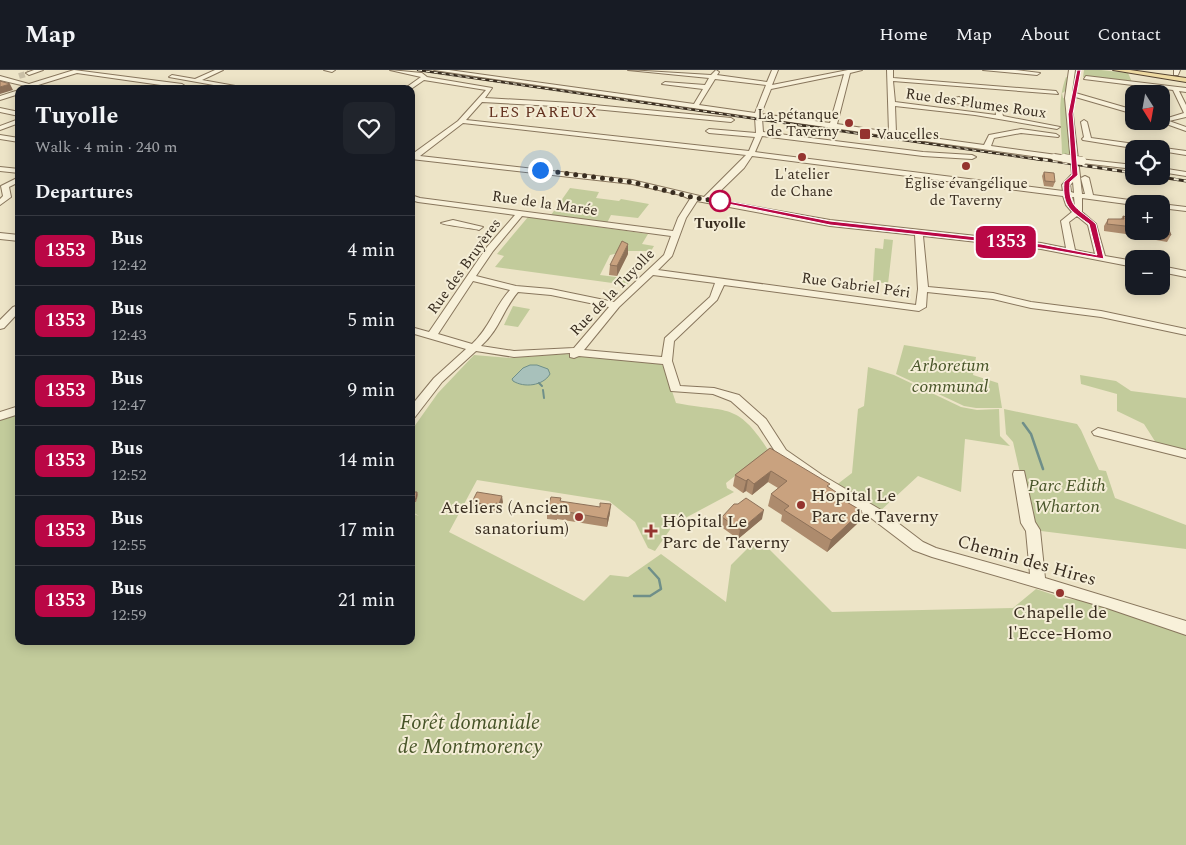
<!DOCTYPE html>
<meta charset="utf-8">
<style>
body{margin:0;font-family:Spectral,serif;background:#20242c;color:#f1f3f6;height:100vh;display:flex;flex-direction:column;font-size:19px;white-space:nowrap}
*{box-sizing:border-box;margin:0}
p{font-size:16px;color:#9ea1a6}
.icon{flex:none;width:28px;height:28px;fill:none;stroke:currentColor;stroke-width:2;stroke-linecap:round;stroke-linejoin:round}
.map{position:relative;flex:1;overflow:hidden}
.drawer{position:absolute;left:15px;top:15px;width:400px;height:560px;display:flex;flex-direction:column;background:#171b24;border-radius:10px;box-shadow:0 2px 12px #0003}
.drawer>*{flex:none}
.badge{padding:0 10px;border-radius:8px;font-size:18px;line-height:32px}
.needle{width:32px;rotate:169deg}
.fabs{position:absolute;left:1125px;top:15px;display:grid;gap:10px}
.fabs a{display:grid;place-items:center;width:45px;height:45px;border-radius:10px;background:#171b24;box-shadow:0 2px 12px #0003;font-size:25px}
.you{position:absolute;width:25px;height:25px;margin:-12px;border:4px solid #fff;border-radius:50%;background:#1a73e8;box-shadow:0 0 0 8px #1a73e833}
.map>.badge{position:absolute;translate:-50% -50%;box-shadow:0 0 0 2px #fff}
h2{padding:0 20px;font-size:19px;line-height:45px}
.round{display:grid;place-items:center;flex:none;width:52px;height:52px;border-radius:10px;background:#20242c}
.head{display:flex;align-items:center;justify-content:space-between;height:85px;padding:0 20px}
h1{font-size:24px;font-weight:700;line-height:38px}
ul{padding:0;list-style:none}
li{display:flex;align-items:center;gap:15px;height:70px;padding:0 20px;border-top:1px solid #363941}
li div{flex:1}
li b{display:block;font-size:19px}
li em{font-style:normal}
li .badge{min-width:55px;font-weight:700;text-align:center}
header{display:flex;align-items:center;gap:30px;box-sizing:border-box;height:70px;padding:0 25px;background:#171b24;border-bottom:1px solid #363941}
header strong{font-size:24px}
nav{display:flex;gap:28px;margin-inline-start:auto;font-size:18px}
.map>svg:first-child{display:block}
.green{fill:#c2cb9b}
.water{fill:#a8c1bb;stroke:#6f8f89}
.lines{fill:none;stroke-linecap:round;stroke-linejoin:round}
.stream-far1{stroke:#6f8f89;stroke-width:2}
.stream{stroke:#6f8f89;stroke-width:2.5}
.minor-tunnel{stroke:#c9bfa6;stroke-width:6;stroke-dasharray:6 3;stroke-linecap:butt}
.minor-casing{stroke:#88765d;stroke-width:2}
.major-casing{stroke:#564431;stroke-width:2}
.minor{fill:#f8f1da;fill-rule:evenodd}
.major{fill:#eedaa1;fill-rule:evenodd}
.rail-far1-casing{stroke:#392d20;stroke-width:2.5}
.rail-casing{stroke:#392d20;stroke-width:3}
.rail-far1{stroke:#f4edd6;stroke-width:1;stroke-dasharray:4;stroke-linecap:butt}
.rail{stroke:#f4edd6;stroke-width:2;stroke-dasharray:5;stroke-linecap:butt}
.minor-bridge-far1-casing{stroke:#88765d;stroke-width:8;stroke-linecap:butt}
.minor-bridge-casing{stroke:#88765d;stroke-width:9;stroke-linecap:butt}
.minor-bridge-far1{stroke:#f8f1da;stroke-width:6}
.minor-bridge{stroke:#f8f1da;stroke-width:8}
.wall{fill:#ad8b6d}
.shaded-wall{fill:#8d7159}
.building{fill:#c9a27f;stroke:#8d7159}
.line{fill:#b90745;stroke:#fff}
.walk{stroke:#392d20;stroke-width:5;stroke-dasharray:0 9}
.poi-dot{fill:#94342f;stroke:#f4edd6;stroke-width:2}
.stop-dot{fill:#fff;stroke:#b90745;stroke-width:2.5}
.labels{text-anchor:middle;stroke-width:4;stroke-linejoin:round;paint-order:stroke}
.far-street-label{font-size:15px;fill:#392d20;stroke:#f4edd6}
.far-poi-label{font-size:15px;fill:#392d20;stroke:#f4edd6}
.far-stop-label{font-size:15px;font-weight:bold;fill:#392d20;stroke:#f4edd6}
.far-neighbourhood-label{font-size:16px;letter-spacing:1px;fill:#643321;stroke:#f4edd6}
.park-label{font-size:18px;font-style:italic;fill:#475428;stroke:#f4edd6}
.poi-label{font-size:18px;fill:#392d20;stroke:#f4edd6;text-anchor:start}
.street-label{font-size:18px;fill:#392d20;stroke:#f4edd6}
.near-park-label{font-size:21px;font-style:italic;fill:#475428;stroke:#f4edd6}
</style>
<header>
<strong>Map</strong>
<nav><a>Home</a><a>Map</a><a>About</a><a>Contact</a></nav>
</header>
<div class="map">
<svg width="1186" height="775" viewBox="0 0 1186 775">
<rect width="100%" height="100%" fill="#ede4c7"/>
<path class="green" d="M1084,0H1101L1128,3L1132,12L1083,7Z
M1066,7L1068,8C1069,14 1068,21 1062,23L1063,28L1066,29L1071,87L1062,86C1062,58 1056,34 1066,7Z
M570,118L599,122L596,128L619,131L621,129L649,134L638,148L611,145L606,155L551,145Z
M528,147L648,164L642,174L654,176L651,181H627L610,185L600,205L632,209L627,215L495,197L504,186L497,184Z
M884,169L893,170L888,214L873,211L875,178L883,179Z
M513,236L530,239L518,257L504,255Z
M904,275L976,287L973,305L998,313L1002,338H976L964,336L896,304Z
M564,284L659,292L664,297L676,333C726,343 737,331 768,380L726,413L727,418L734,422L674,454L655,481L648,478L635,452L609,431L477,410L449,462L584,531L610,505L628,507L661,484L726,532L731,495L758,468L832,542L1013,538L1036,519L1066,529L1087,530L1096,536L1107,532L1186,558V775H0V346L19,340V571H411V443L419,446L411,441V361L438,323L474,285L510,288Z
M868,297L894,305L961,337L977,340L999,339L1000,366L1010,376L965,369L961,422L918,406L879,442L835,416L852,403L858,339L864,336Z
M1080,305L1116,311L1131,321L1186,328V384L1158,376L1144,354L1117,341V324L1081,314Z
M1004,339L1077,354L1081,360L1099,400L1106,401L1115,428L1186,455V479L1033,460L1013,372L1006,364Z"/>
<path class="water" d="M530,295H537L548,299L550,304C543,316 524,318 513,311L512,309L523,298Z"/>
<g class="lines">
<path class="stream-far1" d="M539,313L542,316
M543,320L544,328"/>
<path class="stream" d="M1023,353L1031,364L1043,399
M634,526H650L661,519L659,509L649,498"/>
<path class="minor-tunnel" d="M19,6L29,3"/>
<g class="minor-casing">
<path id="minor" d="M34,0H43L29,5L26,3Z
M74,0L182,14L185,16L182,18L77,3L35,16L38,19L0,10V6L29,14Z
M215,0H223L202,10L252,19H236L169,7L172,5L195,9Z
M324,0H335L332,2Z
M390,0L422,3L427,7L492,18L485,28L573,33L731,48L734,50L731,52L573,37L482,32L466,50L749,81L755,67L709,63L706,61L709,59L756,63L755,47L434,0H449L694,34L703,19L662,14L665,12L705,15L709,8L628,0L711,5L716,0L719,2L717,5L767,12L772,0H778L772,15L848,0H862L850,3L837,54L889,62L887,0H893V8L1056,21L1058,24L893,11L895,32L996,45L995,37L962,34L947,30L959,27L967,31L1000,35L1003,46L1060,57L1057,59L975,45L895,36L896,63L984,75L989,65L1021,59L1056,64L1059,66L1058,67L1021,63L994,68L991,76L1057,85L1058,87L1054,89L896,67L893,68L890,66L762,48L763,62L923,82L972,85L976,87L972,89L923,86L762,66L755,82L1063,121L1062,115L1072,104L1065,28L1069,0H1075L1072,22L1134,40V44L1072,26L1071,28L1082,124H1085L1081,108L1085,106L1089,108L1093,125L1144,132L1148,134L1134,135L1082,128V142L1096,154L1105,186L1134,191V197L1041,179L923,166L928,217L993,223L1031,232L1101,241L1186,259V265L1101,247L1031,238L993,229L927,222L926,237L919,241L724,215L717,230L674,271L672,291L680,316L714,318L739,325L766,349L786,380L822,405L881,440L923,472L936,478L1030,504L1026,461L1021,453L1013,404L1014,401H1024L1035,452L1040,460L1045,508L1186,551V565L1107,538L932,487L913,480L871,448L812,411L778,386L758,355L731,331L713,324L671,321L663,294L579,286L574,288L570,287V283L514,287L476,281L442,312L415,347L411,348V336L434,308L466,279L411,263V257L429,262L487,177L515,145L418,132L411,130V125L420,128L673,161L678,148L690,129L681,125L632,114L411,89V85L458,51L486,20L424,10L411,19H404L421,7ZM844,4L830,53L761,44L771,19ZM715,9L766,15L755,43L699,35ZM463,53L746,85L704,127L632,110L420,86ZM752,86L1063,126L1066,135L1072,142L1061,151L1066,178L1041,173L830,150L712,129L744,98ZM1073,112L1074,123L1071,122L1070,115ZM1072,127H1074L1075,136ZM697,131L830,156L915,165L918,219L916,235L658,200L672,186L686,148ZM522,146L671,166L664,185L614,232L551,219L516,216L476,206L493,181ZM1077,146L1088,155L1095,184L1075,180L1069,152ZM653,205L715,213L710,227L665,268L662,287L584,280L619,237ZM473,211L510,220C493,239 491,256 472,274L438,264ZM518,222L551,225L609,237L574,278L514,281L481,276C500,259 502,241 518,222Z
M983,0H1015L1040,3L1037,5Z
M1174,0H1180L1178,5H1174Z
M1086,6L1186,18V22L1179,21L1186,35V47L1169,51L1186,57V61L1158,51L1184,43L1173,20L1084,9Z
M19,20V24L0,30V26Z
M0,38L19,42V46L0,42Z
M19,49V53L0,60V56Z
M1084,50L1087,52L1091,68L1186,81V85L1161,81V79H1139L1083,70L1082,69L1084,67L1081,52Z
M0,65L19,68V72L0,69Z
M1079,89L1134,95V99L1082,93H1079Z
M0,97L19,99V103L0,101Z
M1161,98L1186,102V106L1161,102Z
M19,107V112L9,117L11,127L0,135V129L3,126L1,116Z
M1161,134L1186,137V141L1161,138Z
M453,150L483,157L479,160C471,158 444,155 441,153Z
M0,163L19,165V171L0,169Z
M1161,196L1186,201V207L1161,202Z
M16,236L19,237V242L4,258L0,259V250L13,237Z
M19,336V344L0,350V342Z
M1098,358L1186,380V388L1094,365L1092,362Z"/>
</g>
<g class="major-casing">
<path id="major" d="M1113,0H1130L1186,8V12Z"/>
</g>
<use href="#minor" class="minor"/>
<use href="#major" class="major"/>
<g class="rail-far1-casing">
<path id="rail-far1" d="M418,0L1042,90"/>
</g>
<g class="rail-casing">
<path id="rail" d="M1033,88L1134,103
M1154,106L1186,111"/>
</g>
<use href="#rail-far1" class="rail-far1"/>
<use href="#rail" class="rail"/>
<g class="minor-bridge-far1-casing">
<path id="minor-bridge-far1" d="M1054,87L1073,90"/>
</g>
<g class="minor-bridge-casing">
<path id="minor-bridge" d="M1064,88L1082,91"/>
</g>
<use href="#minor-bridge-far1" class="minor-bridge-far1"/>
<use href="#minor-bridge" class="minor-bridge"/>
</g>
<path class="wall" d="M1044,102L1055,112L1053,117L1044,116L1042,106Z
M1123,146L1134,149V161H1135L1133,165L1104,161V156L1108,149H1121Z
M1152,161H1161L1171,165L1167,172L1156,170Z
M628,184L617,206L609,205L610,195Z
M770,378L829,417L835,425L862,441L858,453L827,482L781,451L782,445L768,436L771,424L778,418L768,412L752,425L746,421L743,423L733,416L735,405Z
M411,422H417L418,425L416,432H411Z
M472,432H503L499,440L496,439L495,442L473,438Z
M561,432L610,443L607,457L557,449V450L547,449V440Z
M722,447L762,449L738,469L720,456Z"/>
<path class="shaded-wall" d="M10,14L13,20L0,24V17Z
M628,174V184L617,206V196Z
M771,401L768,412L752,425L754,414Z
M748,409L746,421L743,423L746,411Z
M502,426L503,432L499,440V434Z
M496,433V439L495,442L494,436Z
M611,434L610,443L607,457V449Z
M764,440L762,449L738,469L740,460Z
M862,441L858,453L827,482L831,470Z"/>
<path class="building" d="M0,11L10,14L0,17Z
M1044,102L1054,103L1055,112L1045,111Z
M1123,146L1134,149V157L1107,154L1108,149H1124Z
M1161,151L1166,152L1171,165L1160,163L1159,161H1161Z
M622,171L628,174L617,196L610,195Z
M770,378L830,414L827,416L836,422L833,424L862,441L831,470L784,440L789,436L771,424L787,411L771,401L754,414L748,409L746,411L735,405Z
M411,422H417L416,429H411Z
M477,422L502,426L499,434L496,433L494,436L472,432Z
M551,427L561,428L560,431L600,437V433L611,434L607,449L557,440V442L547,440Z
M746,428L764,440L740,460L722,447L734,434H738Z"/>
<path class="line" d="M1077,0H1081L1073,44L1078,105L1070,112C1068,139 1079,138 1096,154L1104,189L1041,178L830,155L704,129L707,127L830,151L1041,174L1097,185L1089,154C1071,141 1062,137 1064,112L1072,105L1068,44Z"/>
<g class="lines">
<path class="walk" d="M540,100L632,112L695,128L725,132L720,131"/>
</g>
<g class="poi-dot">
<circle cx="849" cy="53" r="5"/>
<rect x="859" y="58" width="12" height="12" rx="2.5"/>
<circle cx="802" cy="87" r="5"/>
<circle cx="966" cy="96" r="5"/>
<circle cx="801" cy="435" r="5"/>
<circle cx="579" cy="447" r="5"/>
<path d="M648.5 453.5h5v5h5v5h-5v5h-5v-5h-5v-5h5z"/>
<circle cx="1060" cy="523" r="5"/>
</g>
<circle class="stop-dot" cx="720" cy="131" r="10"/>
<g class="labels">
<g class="far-street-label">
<text transform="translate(976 33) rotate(8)" y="5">Rue des Plumes Roux</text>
<text transform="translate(545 133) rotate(8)" y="5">Rue de la Marée</text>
<text transform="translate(464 196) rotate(-54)" y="5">Rue des Bruyères</text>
<text transform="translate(856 215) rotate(8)" y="5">Rue Gabriel Péri</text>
<text transform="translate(612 222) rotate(-46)" y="5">Rue de la Tuyolle</text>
</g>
<g class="far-poi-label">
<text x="839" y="49" text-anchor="end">La pétanque<tspan x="839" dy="17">de Taverny</tspan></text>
<text x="876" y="69" text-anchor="start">Vaucelles</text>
<text x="802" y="109">L'atelier<tspan x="802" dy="17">de Chane</tspan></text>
<text x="966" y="118">Église évangélique<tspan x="966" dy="17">de Taverny</tspan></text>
</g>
<g class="far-stop-label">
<text x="720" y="158">Tuyolle</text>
</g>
<g class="far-neighbourhood-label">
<text x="543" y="47">LES PAREUX</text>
</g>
<g class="park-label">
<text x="950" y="301">Arboretum<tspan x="950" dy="21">communal</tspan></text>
<text x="1067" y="421">Parc Edith<tspan x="1067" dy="21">Wharton</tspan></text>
</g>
<g class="poi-label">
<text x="811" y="431">Hopital Le<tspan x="811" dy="21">Parc de Taverny</tspan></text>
<text x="569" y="443" text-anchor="end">Ateliers (Ancien<tspan x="569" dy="21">sanatorium)</tspan></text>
<text x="662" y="457">Hôpital Le<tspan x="662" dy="21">Parc de Taverny</tspan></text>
<text x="1060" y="548" text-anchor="middle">Chapelle de<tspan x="1060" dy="21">l'Ecce-Homo</tspan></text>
</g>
<g class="street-label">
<text transform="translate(1027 490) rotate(16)" y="6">Chemin des Hires</text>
</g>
<g class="near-park-label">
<text x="470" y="659">Forêt domaniale<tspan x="470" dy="24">de Montmorency</tspan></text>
</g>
</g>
</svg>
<div class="fabs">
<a><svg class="needle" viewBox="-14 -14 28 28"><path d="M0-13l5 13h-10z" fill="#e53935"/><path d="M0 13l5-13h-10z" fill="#9ea1a6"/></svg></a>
<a><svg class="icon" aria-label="locate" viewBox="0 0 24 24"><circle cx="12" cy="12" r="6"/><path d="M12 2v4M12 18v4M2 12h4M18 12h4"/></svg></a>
<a>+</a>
<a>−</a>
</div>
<div class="you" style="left:540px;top:100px"></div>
<b class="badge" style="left:1006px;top:172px;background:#b90745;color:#fff">1353</b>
<section class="drawer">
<div class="head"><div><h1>Tuyolle</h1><p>Walk · 4 min · 240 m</p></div><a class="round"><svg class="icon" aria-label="heart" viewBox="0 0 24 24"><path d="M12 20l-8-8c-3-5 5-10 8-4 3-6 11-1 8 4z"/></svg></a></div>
<h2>Departures</h2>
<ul>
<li><span class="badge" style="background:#b90745;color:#fff">1353</span><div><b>Bus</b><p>12:42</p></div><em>4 min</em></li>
<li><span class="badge" style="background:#b90745;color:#fff">1353</span><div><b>Bus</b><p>12:43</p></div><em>5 min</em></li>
<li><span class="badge" style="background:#b90745;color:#fff">1353</span><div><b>Bus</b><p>12:47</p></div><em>9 min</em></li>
<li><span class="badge" style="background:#b90745;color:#fff">1353</span><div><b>Bus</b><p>12:52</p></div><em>14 min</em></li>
<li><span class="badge" style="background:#b90745;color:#fff">1353</span><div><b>Bus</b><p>12:55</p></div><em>17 min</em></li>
<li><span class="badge" style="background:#b90745;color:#fff">1353</span><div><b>Bus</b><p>12:59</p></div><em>21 min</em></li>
</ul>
</section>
</div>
